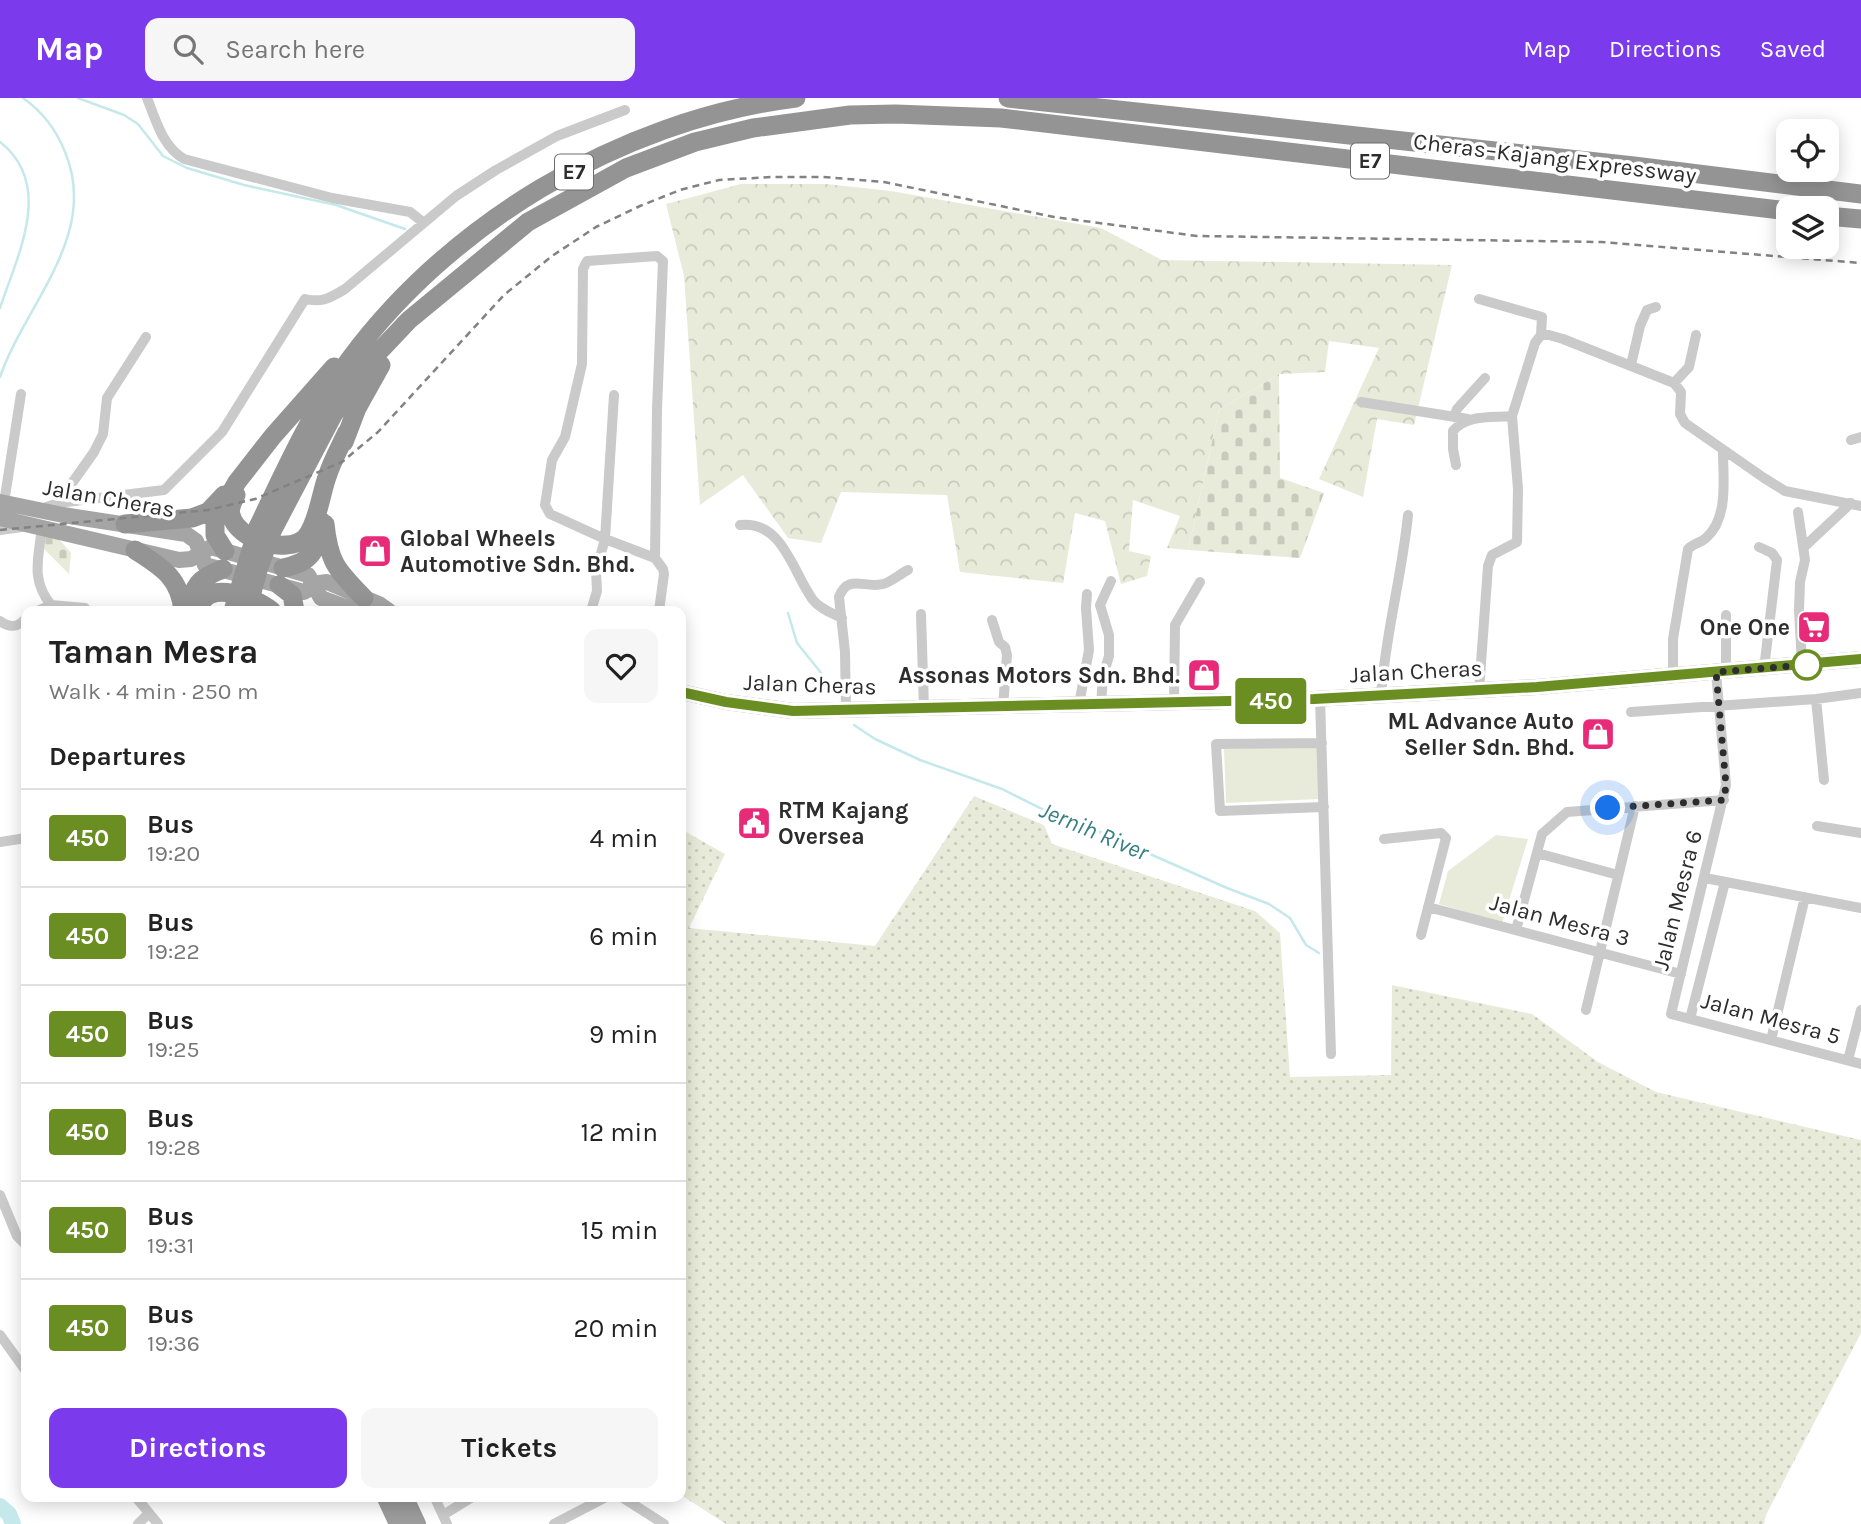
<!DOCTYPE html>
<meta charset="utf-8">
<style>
body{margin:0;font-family:Karla,sans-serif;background:#f6f6f6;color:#222;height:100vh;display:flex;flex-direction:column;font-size:26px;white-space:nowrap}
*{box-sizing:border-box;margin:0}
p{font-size:23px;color:#767676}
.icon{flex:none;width:38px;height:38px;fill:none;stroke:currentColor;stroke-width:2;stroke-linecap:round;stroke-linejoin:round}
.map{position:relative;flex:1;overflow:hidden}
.sheet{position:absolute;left:21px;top:508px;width:665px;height:896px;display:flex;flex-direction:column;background:#fff;border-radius:14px;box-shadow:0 4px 18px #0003}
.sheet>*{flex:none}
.badge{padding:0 14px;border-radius:5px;font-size:24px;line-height:46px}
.controls{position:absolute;left:1776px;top:21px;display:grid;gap:14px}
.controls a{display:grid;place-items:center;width:63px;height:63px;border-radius:14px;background:#fff;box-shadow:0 4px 18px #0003;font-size:35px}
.you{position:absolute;width:35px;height:35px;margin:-18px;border:5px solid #fff;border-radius:50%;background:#1a73e8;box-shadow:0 0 0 10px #1a73e833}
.map>.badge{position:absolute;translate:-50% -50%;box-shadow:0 0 0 4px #fff}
h2{padding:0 28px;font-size:26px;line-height:63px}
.round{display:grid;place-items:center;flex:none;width:74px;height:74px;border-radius:14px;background:#f6f6f6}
.head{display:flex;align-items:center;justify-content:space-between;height:119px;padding:0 28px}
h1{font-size:33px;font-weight:700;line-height:52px}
.cta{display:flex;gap:14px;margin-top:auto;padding:14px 28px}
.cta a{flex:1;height:80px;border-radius:14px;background:#7c3aed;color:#fff;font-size:28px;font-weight:700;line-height:80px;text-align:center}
.cta a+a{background:#f6f6f6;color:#222}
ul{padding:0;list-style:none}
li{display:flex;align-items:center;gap:21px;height:98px;padding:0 28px;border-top:2px solid #e0e0e0}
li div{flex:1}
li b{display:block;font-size:26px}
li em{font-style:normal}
li .badge{min-width:77px;font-weight:700;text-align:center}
header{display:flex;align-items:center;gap:42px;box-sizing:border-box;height:98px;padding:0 35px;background:#7c3aed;color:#fff}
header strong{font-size:33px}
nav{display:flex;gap:38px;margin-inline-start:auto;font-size:24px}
.search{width:490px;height:63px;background:#f6f6f6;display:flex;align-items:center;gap:18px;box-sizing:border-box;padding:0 24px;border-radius:14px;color:#767676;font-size:26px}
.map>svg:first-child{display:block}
.grass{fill:url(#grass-dots)}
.forest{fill:url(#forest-crowns)}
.cemetery{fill:url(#cemetery-stones)}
.green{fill:#e9ebda}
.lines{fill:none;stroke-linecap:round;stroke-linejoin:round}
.stream{stroke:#c5e9eb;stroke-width:2.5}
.river{stroke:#c5e9eb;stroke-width:16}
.minor{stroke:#cacaca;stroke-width:10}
.primary{stroke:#a5a5a5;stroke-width:16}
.trunk{stroke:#9c9c9c;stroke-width:18}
.motorway{stroke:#949494;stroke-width:19}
.rail{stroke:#828282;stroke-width:2.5;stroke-dasharray:7 5;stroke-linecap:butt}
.motorway-bridge{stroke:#949494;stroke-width:19}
.line-casing{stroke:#fff;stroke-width:16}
.line{stroke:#6b8e23;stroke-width:10}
.walk{stroke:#2d2d2d;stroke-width:7;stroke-dasharray:0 12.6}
.stop-dot{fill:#fff;stroke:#6b8e23;stroke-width:3.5}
.labels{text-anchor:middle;stroke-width:7;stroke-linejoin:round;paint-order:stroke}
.shield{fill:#fff;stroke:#6c6c6c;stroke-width:2}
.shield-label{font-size:21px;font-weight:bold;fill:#2d2d2d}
.street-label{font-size:23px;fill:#2d2d2d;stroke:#fff}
.poi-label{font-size:23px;font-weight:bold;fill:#2d2d2d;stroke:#fff;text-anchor:end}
.water-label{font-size:24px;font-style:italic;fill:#367f83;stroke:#fff}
</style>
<header>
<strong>Map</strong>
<div class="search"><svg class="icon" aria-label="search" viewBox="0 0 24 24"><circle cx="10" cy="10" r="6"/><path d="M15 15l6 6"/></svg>Search here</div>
<nav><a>Map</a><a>Directions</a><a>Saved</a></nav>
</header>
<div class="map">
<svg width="1861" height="1426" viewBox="0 0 1861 1426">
<defs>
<pattern id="grass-dots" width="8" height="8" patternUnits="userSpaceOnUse" patternTransform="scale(1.75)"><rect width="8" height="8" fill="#e9ebda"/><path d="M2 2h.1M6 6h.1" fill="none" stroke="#c8cabb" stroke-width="1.8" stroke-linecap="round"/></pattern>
<pattern id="forest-crowns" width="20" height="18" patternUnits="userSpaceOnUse" patternTransform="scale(1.75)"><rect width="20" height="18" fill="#e9ebda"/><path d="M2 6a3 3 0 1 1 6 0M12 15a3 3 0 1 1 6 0" fill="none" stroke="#c8cabb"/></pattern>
<pattern id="cemetery-stones" width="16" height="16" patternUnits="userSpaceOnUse" patternTransform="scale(1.75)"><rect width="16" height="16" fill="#e9ebda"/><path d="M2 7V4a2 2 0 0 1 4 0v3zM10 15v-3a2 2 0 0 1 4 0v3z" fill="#c8cabb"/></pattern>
</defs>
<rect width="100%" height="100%" fill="#fff"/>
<path class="grass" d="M974,698L1044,727L1052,746L1255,813L1280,835L1290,979L1391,977L1392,887L1532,916L1598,964L1656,994L1861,1042V1235L1766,1417L1764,1426H726L681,1397V731L725,756L689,830L875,848Z"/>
<path class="forest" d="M741,86H826L891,93L1101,130L1162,162L1452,167L1414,327L1377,321L1363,399L1319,381L1379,250L1329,243L1325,274L1279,276L1219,312L1188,452L1167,450L1180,418L1133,402L1129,453L1151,458L1147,478L1121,486L1105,423L1075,415L1063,485L960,474L947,397L841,394L821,445L788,440L743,377L700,407L684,178L666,106Z"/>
<path class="cemetery" d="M1279,276L1280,380L1324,395L1300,460L1188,452L1219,312Z
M45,437L58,440L71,455L69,476L43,450Z"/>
<path class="green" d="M1318,647L1320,701L1226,705L1224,651Z
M1496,737L1528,741L1502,825L1439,806L1448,773Z"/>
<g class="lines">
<path class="stream" d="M78,0L124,17L138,26L163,58L187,70L244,87L336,107L405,131
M0,44C55,87 17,158 0,210
M0,279C25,206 100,137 65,54C56,31 43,14 23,0
M788,515L797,545L822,576L835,597
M854,627L875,641L920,662L1002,691L1064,722L1082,726L1227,790L1269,806L1290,820L1306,847L1319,855"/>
<path class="river" d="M0,1408L9,1416L13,1426"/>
<path class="minor" d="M147,0C156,22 162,48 184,61L332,100L410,114L424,125
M1479,201L1542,219L1541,237L1535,245L1512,318L1518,391L1517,444L1492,457L1488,468L1479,593
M1541,237H1549L1563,241L1674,285
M1696,237L1689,269L1674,285L1681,294L1680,316L1685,325L1764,380L1785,393L1795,395L1861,408
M1631,267L1640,228L1647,212L1656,209
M1361,304L1468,321
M1454,319L1457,311L1485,280
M1851,342L1861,339
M1456,367L1453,351V333C1467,316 1491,320 1512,318
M4,405L21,296
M58,405L94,354L103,336L107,300L146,239
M41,411L58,405L164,392L222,334L305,201C322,205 330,200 345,191L456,98L496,72L557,38L625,12
M1798,414L1805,462L1800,484L1799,512L1802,567
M740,427C783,422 793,475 813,502C820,511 832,515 842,520
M38,428H42C39,460 30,481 51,507L85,510
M0,432L22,429
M1759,449L1772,455L1777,462L1764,571
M1804,449L1851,405
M655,460L657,311L663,163L657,158L587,163L583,171L582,266L565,339L552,362L545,407L550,416L605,441L655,460L663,471L664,476L659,513
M37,513L51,507
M591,513L597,493L596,473L605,441L614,297
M921,516L924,611
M992,522L999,544L1005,549L1007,557L1003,609
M0,523C10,530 18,530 26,520
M1726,573V517
M1716,574L1726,687L1671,916L1861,966
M1673,576V541L1688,451C1694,445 1701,445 1706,440C1729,420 1723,380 1723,354
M1381,598C1385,537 1402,478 1408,417
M1320,601L1331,956
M1816,601L1824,682
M1174,605L1175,527L1200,484
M1079,607L1089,552L1086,510L1087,496
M1101,607L1103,578L1109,558V537L1100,507L1111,483
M846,613L845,554L839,499C848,475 865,491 883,486C891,484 900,476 908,472
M1631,614L1816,601L1861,595
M1322,645L1216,646L1220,713L1324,709
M1817,728L1861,735
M1384,741L1441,735L1446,740L1421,837
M0,744L26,740
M1537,755L1618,777
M1705,780L1861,810
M1428,809L1681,876
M1516,832L1542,736L1567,714L1724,702
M1586,912L1635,708
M1690,921L1725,784
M1771,942L1805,799
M1848,962L1861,912
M0,1097L17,1138L26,1147
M0,1237L26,1273
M135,1398L158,1426
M434,1398L447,1426
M620,1398L664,1426
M443,1417L474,1398
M138,1426L149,1415
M554,1426L608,1398"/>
<path class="primary" d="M0,404L63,417L186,436L196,443L205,467L304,494L319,485L327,484L379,506L389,513
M0,420L179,462L191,461L211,449L308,477L321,500L356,513
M681,594L726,604L793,613L1314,601L1537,589L1861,561"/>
<path class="trunk" d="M385,1398L398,1426
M404,1398L417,1426"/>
<path class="motorway" d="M1008,0L1634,68L1861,96
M1827,118L1861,121
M344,344L357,310L381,267
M236,397C233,403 229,410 231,417C237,442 286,457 305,440C317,428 321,395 327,379C332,363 340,349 347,334
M125,426L192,420L208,414L224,397
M325,426C329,465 337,472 364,500
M258,429C283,377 307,323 340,275C442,128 620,22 796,0
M272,433L333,317L373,260L409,222L528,124L626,70L695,44L753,30L850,17L896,16L1001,20L1788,113
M135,452C161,469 180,479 183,513
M225,453L215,437V423L237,384L273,338L334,269
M283,470C314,464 315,453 322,424
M279,487L292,497L295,513
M188,513C193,487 199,480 223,471
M195,513C200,506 203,499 211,496C228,490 259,502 272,513"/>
<path class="rail" d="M0,432L208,412L255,401L342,364L378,334L504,197L552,158L596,129L640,108L680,92L719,82L772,79H823L884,84L1054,119L1197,138L1601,144L1861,165"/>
<path class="motorway-bridge" d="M233,513L258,429
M247,513L258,472L272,433"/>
</g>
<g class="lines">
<g class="line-casing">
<path id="line" d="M681,594L726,604L793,613L1314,601L1537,589L1861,561"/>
</g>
<use href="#line" class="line"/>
<path class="walk" d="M1608,710L1724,702L1726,687L1716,574L1807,567"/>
</g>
<defs>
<g id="shop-square" transform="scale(1.75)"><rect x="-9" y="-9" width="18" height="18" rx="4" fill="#e82b78" stroke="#fff"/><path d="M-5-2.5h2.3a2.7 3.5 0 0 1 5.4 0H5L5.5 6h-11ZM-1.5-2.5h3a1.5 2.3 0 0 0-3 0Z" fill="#fff"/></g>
<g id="supermarket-square" transform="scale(1.75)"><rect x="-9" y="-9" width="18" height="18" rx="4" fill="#e82b78" stroke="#fff"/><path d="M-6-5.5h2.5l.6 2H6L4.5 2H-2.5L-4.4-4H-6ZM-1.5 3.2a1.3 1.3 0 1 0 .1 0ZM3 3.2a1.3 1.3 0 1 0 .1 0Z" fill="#fff"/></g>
<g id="civic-square" transform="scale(1.75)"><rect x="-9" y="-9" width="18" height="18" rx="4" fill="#e82b78" stroke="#fff"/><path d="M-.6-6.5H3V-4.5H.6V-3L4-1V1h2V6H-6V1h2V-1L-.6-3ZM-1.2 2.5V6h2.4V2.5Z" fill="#fff"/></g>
</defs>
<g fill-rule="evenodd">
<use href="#shop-square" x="375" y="453"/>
<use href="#supermarket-square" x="1814" y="529"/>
<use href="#shop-square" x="1204" y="577"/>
<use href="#shop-square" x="1598" y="636"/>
<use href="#civic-square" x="754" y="725"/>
</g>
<circle class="stop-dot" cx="1807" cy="567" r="14"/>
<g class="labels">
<g class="shield">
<rect x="1351" y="45.5" width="38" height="35" rx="5"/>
<rect x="555" y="56.5" width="38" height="35" rx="5"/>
</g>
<g class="shield-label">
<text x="1370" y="70">E7</text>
<text x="574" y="81">E7</text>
</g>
<g class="street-label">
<text transform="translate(1555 60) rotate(7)" y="8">Cheras–Kajang Expressway</text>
<text transform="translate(109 400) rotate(10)" y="8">Jalan Cheras</text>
<text transform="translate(1416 573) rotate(-3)" y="8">Jalan Cheras</text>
<text transform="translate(810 586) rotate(2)" y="8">Jalan Cheras</text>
<text transform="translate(1677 802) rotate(-76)" y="8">Jalan Mesra 6</text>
<text transform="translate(1560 822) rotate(15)" y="8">Jalan Mesra 3</text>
<text transform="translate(1771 920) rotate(15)" y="8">Jalan Mesra 5</text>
</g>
<g class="poi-label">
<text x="400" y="448" text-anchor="start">Global Wheels<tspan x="400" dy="26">Automotive Sdn. Bhd.</tspan></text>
<text x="1790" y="537">One One</text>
<text x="1180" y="585">Assonas Motors Sdn. Bhd.</text>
<text x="1574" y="631">ML Advance Auto<tspan x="1574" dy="26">Seller Sdn. Bhd.</tspan></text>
<text x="778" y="720" text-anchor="start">RTM Kajang<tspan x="778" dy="26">Oversea</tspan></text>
</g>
<g class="water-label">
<text transform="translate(1094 733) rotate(23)" y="8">Jernih River</text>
</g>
</g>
</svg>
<div class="controls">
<a><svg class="icon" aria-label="locate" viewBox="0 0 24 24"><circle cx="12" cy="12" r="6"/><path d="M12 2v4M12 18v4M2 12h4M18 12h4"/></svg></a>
<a><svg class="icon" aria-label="layers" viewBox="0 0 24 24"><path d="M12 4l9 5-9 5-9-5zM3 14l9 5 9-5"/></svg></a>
</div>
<div class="you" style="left:1608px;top:710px"></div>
<b class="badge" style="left:1271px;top:603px;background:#6b8e23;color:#fff">450</b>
<section class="sheet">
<div class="head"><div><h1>Taman Mesra</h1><p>Walk · 4 min · 250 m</p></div><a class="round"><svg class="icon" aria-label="heart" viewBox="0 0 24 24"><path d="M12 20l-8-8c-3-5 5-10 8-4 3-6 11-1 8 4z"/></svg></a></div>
<h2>Departures</h2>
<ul>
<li><span class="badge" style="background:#6b8e23;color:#fff">450</span><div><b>Bus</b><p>19:20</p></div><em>4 min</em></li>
<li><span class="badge" style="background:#6b8e23;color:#fff">450</span><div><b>Bus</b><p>19:22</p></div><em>6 min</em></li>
<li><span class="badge" style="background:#6b8e23;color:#fff">450</span><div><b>Bus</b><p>19:25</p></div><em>9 min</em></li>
<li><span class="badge" style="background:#6b8e23;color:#fff">450</span><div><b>Bus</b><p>19:28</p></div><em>12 min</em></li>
<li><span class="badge" style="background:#6b8e23;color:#fff">450</span><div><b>Bus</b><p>19:31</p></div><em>15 min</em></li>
<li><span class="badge" style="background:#6b8e23;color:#fff">450</span><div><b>Bus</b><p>19:36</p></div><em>20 min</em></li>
</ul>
<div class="cta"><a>Directions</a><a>Tickets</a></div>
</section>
</div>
